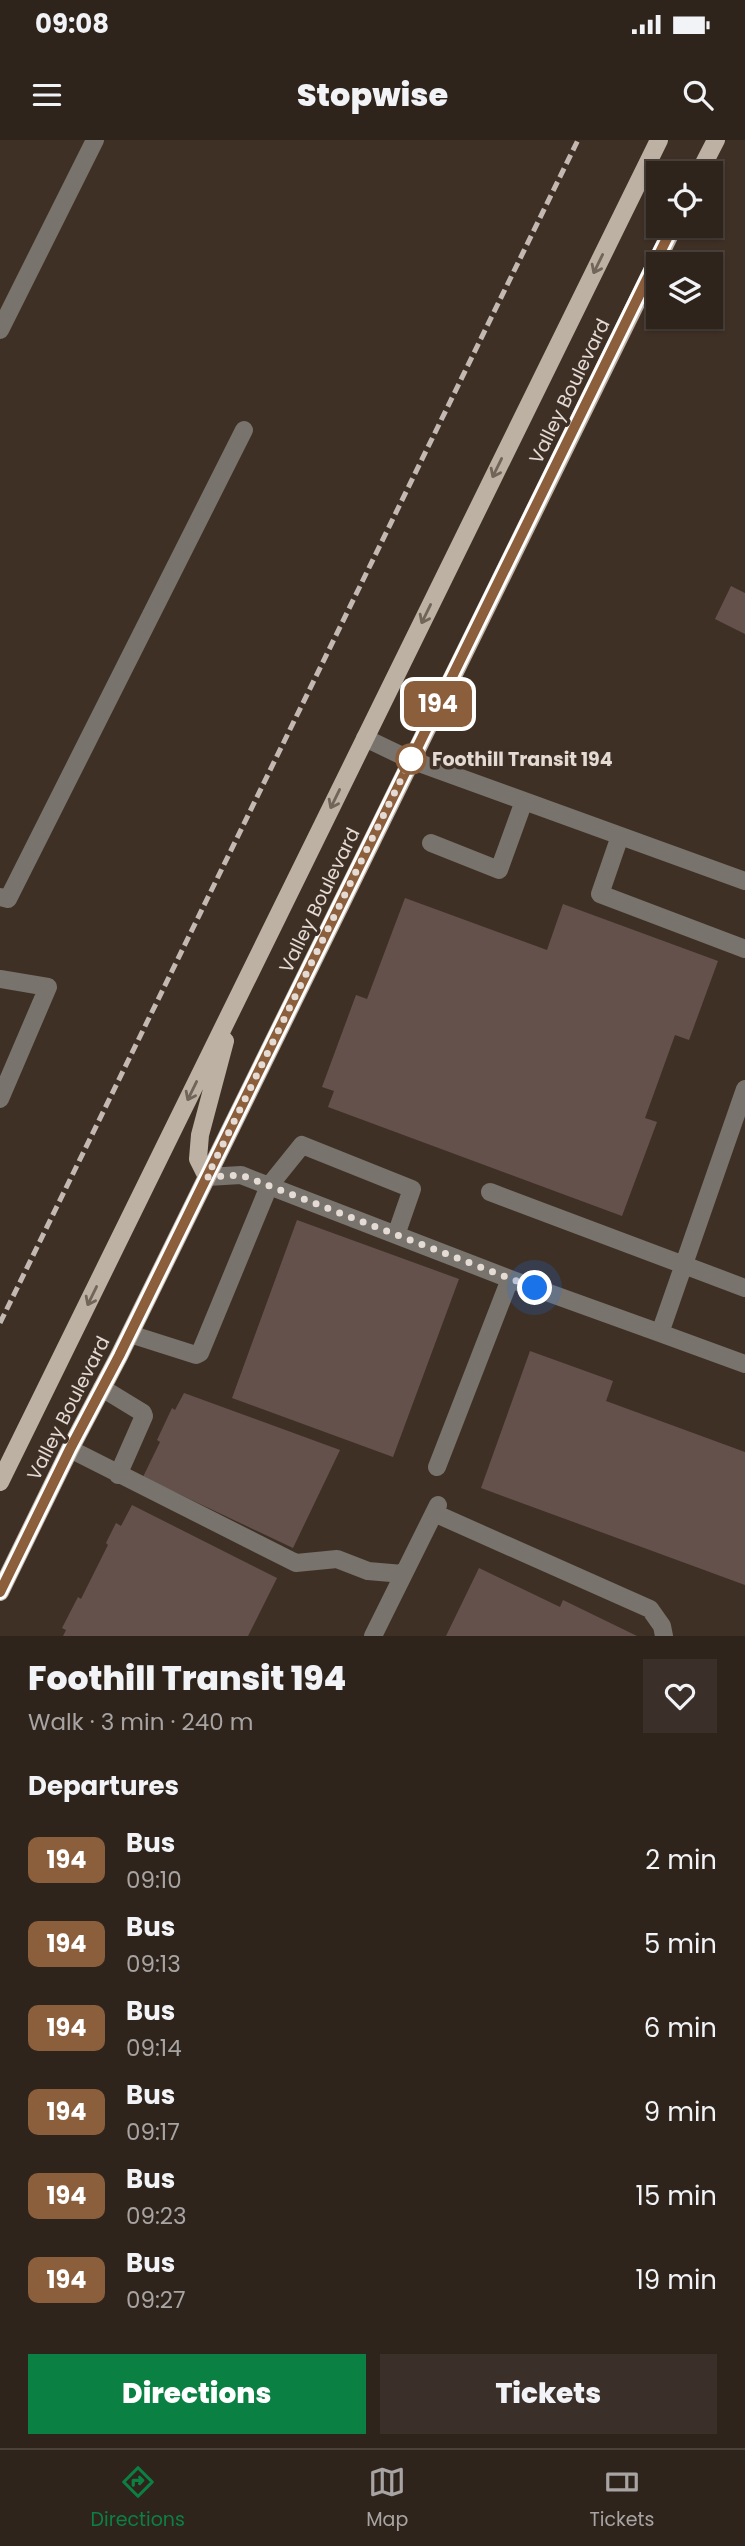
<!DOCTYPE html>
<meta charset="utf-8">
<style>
body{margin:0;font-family:Poppins,sans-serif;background:#3b3029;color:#f1f3f6;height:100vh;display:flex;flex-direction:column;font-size:26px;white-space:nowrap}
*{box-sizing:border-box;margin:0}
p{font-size:23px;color:#a7a4a3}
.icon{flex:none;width:38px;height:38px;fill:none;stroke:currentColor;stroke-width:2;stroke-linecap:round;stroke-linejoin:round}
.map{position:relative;height:1496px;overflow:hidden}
.sheet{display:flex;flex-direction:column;background:#2f241c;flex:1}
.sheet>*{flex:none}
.badge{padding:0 14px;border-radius:10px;font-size:24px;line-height:46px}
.fabs{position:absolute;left:646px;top:21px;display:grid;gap:14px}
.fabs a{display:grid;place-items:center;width:77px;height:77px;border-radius:0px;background:#2f241c;box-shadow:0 2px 5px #0004,0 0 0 2px #4a413b;font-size:35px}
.you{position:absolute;width:35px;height:35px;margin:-18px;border:5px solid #fff;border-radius:50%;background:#1a73e8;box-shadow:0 0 0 10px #1a73e833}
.map>.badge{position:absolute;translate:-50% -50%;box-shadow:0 0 0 4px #fff}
h2{padding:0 28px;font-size:26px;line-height:63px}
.round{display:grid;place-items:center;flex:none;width:74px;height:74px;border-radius:0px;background:#3b3029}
.overview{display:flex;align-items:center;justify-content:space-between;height:119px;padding:0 28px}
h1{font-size:33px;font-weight:800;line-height:52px}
.button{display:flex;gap:14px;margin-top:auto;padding:14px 28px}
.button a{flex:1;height:80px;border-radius:0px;background:#0b8043;color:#fff;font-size:28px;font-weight:800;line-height:80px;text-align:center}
.button a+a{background:#3b3029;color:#f1f3f6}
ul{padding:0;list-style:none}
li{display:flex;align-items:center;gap:21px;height:84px;padding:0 28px}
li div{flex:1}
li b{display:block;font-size:26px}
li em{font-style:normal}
li .badge{min-width:77px;font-weight:700;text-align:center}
.status{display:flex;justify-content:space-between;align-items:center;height:49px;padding:0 35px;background:#2f241c;direction:ltr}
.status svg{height:19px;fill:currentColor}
header{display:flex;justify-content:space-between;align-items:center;height:91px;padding:0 28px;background:#2f241c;font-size:32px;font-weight:800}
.tabs{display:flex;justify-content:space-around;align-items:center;height:98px;border-top:2px solid #4a413b;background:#2f241c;font-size:19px;color:#a7a4a3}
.tabs a{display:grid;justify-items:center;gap:4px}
.tabs .active{color:#0b8043}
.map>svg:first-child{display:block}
.building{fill:#65514c}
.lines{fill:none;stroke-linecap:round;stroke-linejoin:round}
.minor{stroke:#78736c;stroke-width:18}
.major{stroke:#bcb1a3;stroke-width:18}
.rail{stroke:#c4b9b2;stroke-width:5;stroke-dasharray:10 5;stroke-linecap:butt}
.oneway{stroke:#716458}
.line-casing{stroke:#fff;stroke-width:16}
.line{stroke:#8b5e3c;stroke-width:10}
.walk{stroke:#e5dbd5;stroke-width:7;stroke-dasharray:0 12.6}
.stop-dot{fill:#fff;stroke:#8b5e3c;stroke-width:3.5}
.labels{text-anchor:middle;stroke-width:7;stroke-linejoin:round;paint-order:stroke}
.street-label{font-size:19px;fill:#e5dbd5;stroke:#3f3026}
.stop-label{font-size:19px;font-weight:bold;fill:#e5dbd5;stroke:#3f3026;text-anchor:start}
</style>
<div class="status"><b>09:08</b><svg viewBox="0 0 49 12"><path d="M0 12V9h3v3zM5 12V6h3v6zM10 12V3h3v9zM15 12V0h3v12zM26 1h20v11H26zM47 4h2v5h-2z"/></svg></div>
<header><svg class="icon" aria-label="menu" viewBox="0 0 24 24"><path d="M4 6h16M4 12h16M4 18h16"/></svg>Stopwise<svg class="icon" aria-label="search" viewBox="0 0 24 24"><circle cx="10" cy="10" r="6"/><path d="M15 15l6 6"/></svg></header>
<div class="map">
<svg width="745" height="1496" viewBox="0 0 745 1496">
<rect width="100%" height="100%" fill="#3f3026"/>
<path class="building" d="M731,446L745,453V494L715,479Z
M405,758L547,810L563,764L718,821L689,900L675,895L645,978L657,982L622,1076L328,967L334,951L322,947L356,855L367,859Z
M297,1080L459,1139L393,1317L232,1258Z
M530,1211L613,1241L606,1261L745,1312V1445L481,1348Z
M184,1253L340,1310L293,1408L143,1337L160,1302L157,1300L172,1268L175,1270Z
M132,1365L277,1438L248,1496H63L66,1490L62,1488L78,1457L81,1459L108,1405L106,1403L116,1383L121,1386Z
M479,1428L560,1467L563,1460L637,1496H446Z"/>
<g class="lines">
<path class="minor" d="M0,190L95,0
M365,598L411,620L745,741
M620,696L600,754L745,809
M431,703L499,730L524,661
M0,757L8,759L244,290
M0,839L48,847L0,959
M207,1037L241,1035L510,1139
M490,1052L745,1148
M660,1193L745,1224
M130,1194L196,1215L200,1213L269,1046L302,1005L412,1049L396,1095
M102,1248L143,1273L144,1276L118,1335
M70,1309L296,1423L337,1419L368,1431L403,1434
M437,1327L510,1139L660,1193L745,949
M434,1373L650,1469L662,1486L664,1496
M373,1496L438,1365"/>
<path class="major" d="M699,33L716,0
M207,1037L198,1019L200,995L225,901
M0,1342L659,0
M0,1452L70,1309L119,1216L674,86"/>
<path class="rail" d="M0,1183L578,0"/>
</g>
<defs><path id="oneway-shaft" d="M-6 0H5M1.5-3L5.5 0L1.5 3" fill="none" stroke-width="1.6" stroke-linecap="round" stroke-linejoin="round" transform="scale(1.75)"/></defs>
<g class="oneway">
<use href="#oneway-shaft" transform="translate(598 124) rotate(116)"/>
<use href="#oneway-shaft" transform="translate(497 328) rotate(116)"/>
<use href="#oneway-shaft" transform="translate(426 474) rotate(116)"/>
<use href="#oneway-shaft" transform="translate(335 659) rotate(116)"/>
<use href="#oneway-shaft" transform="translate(192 951) rotate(116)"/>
<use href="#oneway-shaft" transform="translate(92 1156) rotate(116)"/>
</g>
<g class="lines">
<g class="line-casing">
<path id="line" d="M0,1452L70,1309L119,1216L673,86"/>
</g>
<use href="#line" class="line"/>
<path class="walk" d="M411,619L207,1037L241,1035L535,1148"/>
</g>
<circle class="stop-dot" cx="411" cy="619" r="14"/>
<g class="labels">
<g class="street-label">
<text transform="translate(569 251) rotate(-64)" y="7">Valley Boulevard</text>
<text transform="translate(319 760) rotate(-64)" y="7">Valley Boulevard</text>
<text transform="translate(68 1268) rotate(-63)" y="7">Valley Boulevard</text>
</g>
<g class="stop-label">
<text x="432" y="626">Foothill Transit 194</text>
</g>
</g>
</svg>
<div class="fabs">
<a><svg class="icon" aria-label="locate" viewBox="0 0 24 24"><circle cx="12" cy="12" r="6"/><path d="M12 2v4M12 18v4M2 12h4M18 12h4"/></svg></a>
<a><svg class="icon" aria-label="layers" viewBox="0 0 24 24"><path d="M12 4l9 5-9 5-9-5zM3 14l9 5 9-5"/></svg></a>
</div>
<div class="you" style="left:535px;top:1148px"></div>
<b class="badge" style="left:438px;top:564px;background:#8b5e3c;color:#fff">194</b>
</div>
<section class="sheet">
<div class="overview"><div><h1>Foothill Transit 194</h1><p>Walk · 3 min · 240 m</p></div><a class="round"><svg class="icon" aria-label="heart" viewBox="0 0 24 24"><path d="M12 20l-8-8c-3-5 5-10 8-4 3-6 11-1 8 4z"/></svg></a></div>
<h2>Departures</h2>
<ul>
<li><span class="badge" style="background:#8b5e3c;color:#fff">194</span><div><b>Bus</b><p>09:10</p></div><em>2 min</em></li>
<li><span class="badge" style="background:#8b5e3c;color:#fff">194</span><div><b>Bus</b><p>09:13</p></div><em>5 min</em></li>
<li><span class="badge" style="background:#8b5e3c;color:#fff">194</span><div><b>Bus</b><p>09:14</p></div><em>6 min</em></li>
<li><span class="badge" style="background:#8b5e3c;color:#fff">194</span><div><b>Bus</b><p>09:17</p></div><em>9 min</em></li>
<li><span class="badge" style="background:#8b5e3c;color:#fff">194</span><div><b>Bus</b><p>09:23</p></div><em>15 min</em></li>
<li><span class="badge" style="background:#8b5e3c;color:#fff">194</span><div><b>Bus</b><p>09:27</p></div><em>19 min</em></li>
</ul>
<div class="button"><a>Directions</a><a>Tickets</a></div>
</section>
<nav class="tabs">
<a class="active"><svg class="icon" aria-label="directions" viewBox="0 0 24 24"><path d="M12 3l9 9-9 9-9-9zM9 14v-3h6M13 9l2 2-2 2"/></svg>Directions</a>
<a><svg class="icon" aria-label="map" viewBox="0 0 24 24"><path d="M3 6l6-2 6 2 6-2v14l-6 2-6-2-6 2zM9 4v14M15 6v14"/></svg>Map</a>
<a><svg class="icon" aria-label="tickets" viewBox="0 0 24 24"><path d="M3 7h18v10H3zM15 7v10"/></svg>Tickets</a>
</nav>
